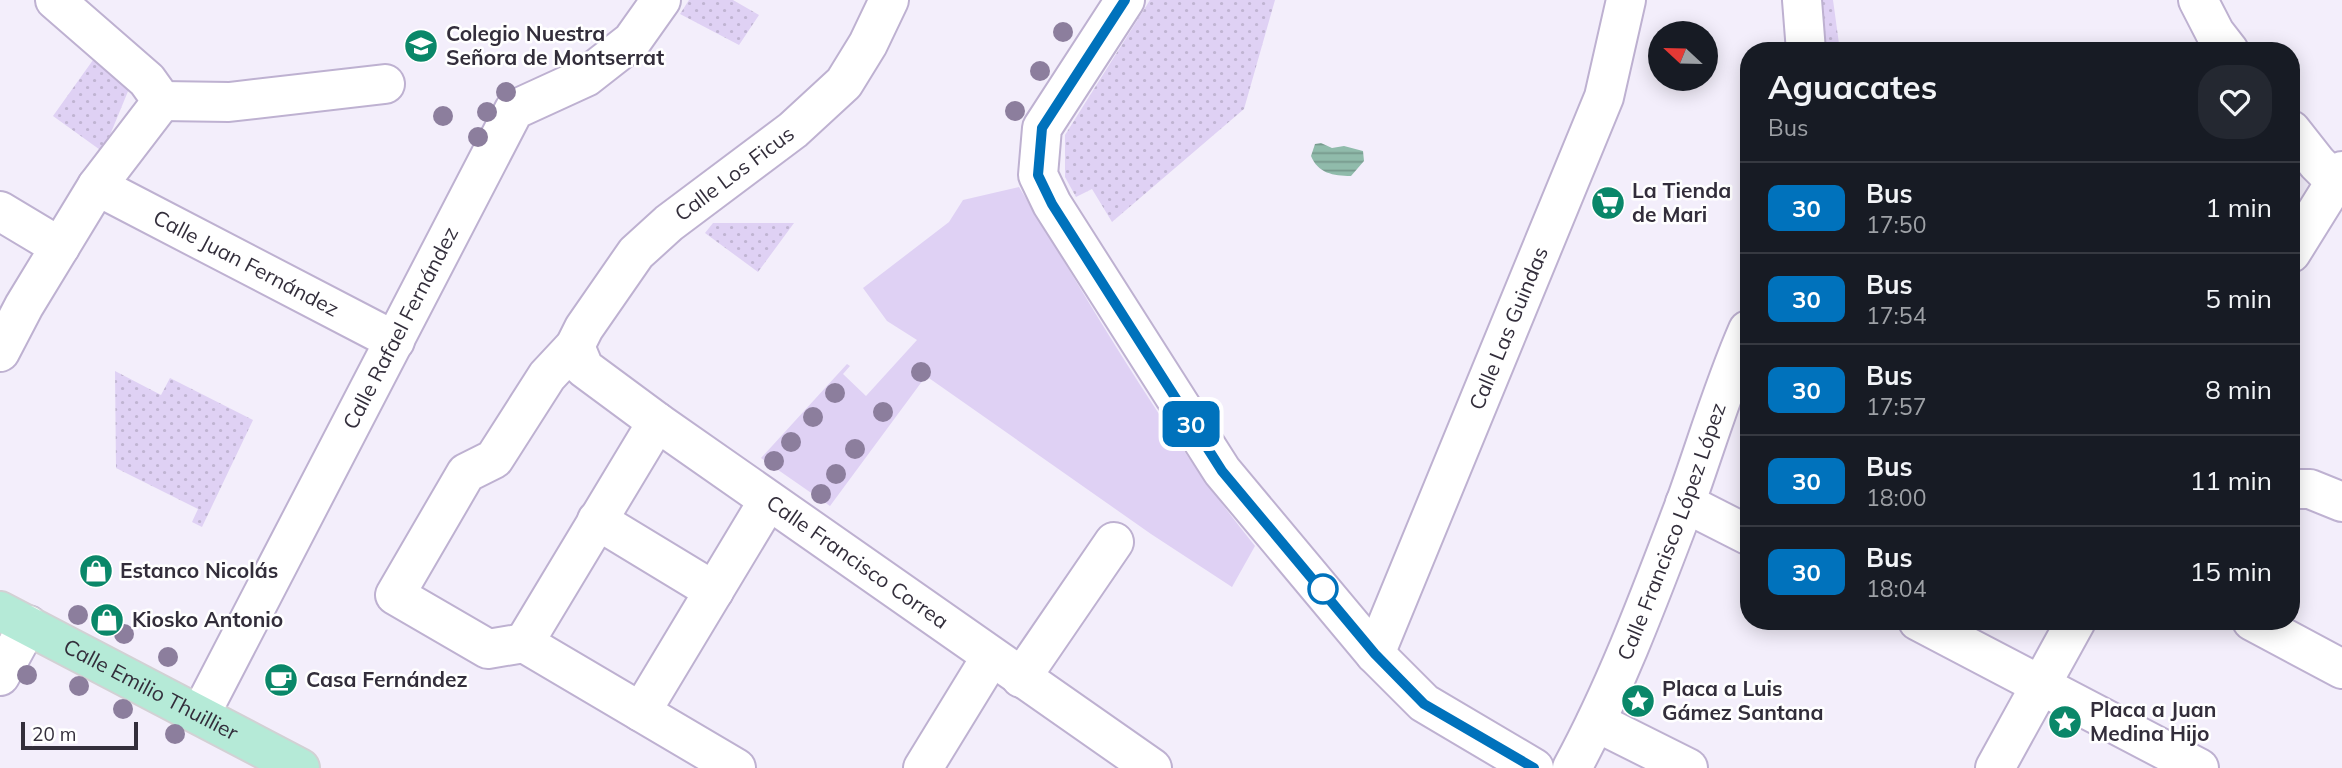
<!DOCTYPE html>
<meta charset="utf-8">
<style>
body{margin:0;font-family:Mulish,sans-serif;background:#242831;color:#f1f3f6;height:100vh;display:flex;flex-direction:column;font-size:26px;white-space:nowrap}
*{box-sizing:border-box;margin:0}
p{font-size:23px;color:#9ea1a6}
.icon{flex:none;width:38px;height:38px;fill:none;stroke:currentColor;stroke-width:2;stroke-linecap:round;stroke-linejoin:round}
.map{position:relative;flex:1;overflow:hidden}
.sheet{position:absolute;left:1740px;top:42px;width:560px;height:588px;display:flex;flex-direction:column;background:#171b24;border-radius:28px;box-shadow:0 4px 18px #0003}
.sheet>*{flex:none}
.badge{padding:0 14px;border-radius:10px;font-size:24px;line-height:46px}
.needle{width:46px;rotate:292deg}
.tools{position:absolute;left:1648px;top:21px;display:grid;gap:14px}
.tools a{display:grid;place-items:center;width:70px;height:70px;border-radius:50%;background:#171b24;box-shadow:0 4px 18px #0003;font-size:35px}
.scale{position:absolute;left:21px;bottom:18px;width:117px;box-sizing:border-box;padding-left:7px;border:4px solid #332e3b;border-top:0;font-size:19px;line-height:24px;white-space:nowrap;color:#332e3b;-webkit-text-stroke:5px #fff;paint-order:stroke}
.map>.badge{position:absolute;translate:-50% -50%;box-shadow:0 0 0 4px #fff}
.round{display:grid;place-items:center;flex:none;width:74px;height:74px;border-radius:28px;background:#242831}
.summary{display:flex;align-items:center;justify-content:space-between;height:119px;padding:0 28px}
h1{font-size:33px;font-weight:700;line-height:52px}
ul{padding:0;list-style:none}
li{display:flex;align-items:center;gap:21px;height:91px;padding:0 28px;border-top:2px solid #363941}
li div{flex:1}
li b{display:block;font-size:26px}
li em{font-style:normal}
li .badge{min-width:77px;font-weight:700;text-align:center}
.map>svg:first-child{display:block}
.grass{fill:url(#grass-dots)}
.park{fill:#dfd1f4}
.water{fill:url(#water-rules)}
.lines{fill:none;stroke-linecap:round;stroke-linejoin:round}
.minor-casing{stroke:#beb1d1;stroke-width:42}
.major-casing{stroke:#d2d1d4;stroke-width:42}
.minor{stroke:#fff;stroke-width:38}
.major{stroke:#b5ead7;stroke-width:38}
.tree{fill:#8c7e9d}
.line-casing{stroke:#fff;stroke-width:16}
.line{stroke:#0072bc;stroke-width:10}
.stop-dot{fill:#fff;stroke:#0072bc;stroke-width:3.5}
.labels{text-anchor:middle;stroke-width:5;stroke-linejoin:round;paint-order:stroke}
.poi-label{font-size:21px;font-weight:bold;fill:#332e3b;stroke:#fff;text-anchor:start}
.street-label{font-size:21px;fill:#332e3b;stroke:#fff}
</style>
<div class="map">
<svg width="2342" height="768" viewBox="0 0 2342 768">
<defs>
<pattern id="grass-dots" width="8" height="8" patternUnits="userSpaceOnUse" patternTransform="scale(1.75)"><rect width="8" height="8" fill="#dfd1f4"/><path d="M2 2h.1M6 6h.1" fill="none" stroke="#c0b4d2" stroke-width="1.8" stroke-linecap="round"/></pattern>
<pattern id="water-rules" width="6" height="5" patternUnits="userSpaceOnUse" patternTransform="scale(1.75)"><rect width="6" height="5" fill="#90bbab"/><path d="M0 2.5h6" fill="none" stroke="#76988c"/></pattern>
</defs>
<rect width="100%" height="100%" fill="#f3eefb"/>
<path class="grass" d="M689,0H733L759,15L739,45L680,14Z
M1150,0H1275L1244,109L1112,222L1092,189L1076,197L1065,177V135Z
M1818,0H1833L1840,51H1817Z
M98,53L131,84L103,152L53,116Z
M713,223H794L758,272L705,233Z
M115,371L161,395L170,378L253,420L202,527L192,522L198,509L116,468Z"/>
<path class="park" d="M1019,187C1094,310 1164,434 1255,546L1232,587L1151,534L926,376L830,506L761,458L847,364L850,366L843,374L866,396L917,340L887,321L863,288L949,222L963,200Z"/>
<path class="water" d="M1321,143L1332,148L1344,146L1363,151L1364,161L1351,176C1333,176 1318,173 1311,156L1315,144Z"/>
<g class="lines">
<g class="minor-casing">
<g id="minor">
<path d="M1125,0L1042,128L1038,175L1052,204L1222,471L1375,654L1424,703L1534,768"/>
<path d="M1802,0L1806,51"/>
<path d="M2198,0L2215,33L2229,51"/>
<path d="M162,101L229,102L385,84"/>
<path d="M2291,130L2317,163L2342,188"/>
<path id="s1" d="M97,186L395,341"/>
<path d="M0,211L60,247"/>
<path d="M2291,253L2342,171"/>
<path id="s2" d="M575,346L584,368L657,422L1152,768"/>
<path d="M0,352L24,306L97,186L162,101L147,80L55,0"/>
<path d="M2291,489H2310L2342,502"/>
<path d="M1685,503L1748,535"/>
<path d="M597,520L714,591"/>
<path d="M1918,621L2199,768"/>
<path d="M2252,621L2342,669"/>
<path d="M524,643L657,422"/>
<path id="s3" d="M1375,654L1604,97L1626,0"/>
<path d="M0,676L28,625"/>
<path d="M1021,678L1114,542"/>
<path d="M641,712L768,501"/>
<path id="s4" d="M200,715L514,110L586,77L632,41L661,0"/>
<path d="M1596,722L1688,768"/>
<path id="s5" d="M736,768L524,643L488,649L395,595L466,473L494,459L547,376L575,346L584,328L636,253L669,223L793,130L844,83L868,44L889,0"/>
<path d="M923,768L991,657"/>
<path id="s6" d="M1572,768C1617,685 1651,593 1685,504C1706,446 1723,387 1748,330"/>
<path d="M1995,768L2076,621"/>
</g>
</g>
<g class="major-casing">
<g id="major">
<path id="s7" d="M0,611L300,768"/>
</g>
</g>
<use href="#minor" class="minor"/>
<use href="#major" class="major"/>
</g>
<g class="tree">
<circle cx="1063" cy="32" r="10"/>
<circle cx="1040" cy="71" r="10"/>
<circle cx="506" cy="92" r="10"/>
<circle cx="1015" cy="111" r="10"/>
<circle cx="487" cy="112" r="10"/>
<circle cx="443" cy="116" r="10"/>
<circle cx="478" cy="137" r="10"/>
<circle cx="921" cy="372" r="10"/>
<circle cx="835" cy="393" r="10"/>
<circle cx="883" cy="412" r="10"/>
<circle cx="813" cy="417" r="10"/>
<circle cx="791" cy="442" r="10"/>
<circle cx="855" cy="449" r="10"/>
<circle cx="774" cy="461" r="10"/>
<circle cx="836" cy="474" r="10"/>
<circle cx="821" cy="494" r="10"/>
<circle cx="78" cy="615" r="10"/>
<circle cx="124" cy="634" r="10"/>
<circle cx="168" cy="657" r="10"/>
<circle cx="27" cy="675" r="10"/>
<circle cx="79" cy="686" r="10"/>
<circle cx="123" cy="709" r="10"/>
<circle cx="175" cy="734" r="10"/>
</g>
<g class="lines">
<g class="line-casing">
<path id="line" d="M1125,0L1042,128L1038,175L1052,204L1222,471L1375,654L1424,704L1534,768"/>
</g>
<use href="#line" class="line"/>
</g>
<defs>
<g id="school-disc" transform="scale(1.75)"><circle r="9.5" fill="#0a8769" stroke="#fff"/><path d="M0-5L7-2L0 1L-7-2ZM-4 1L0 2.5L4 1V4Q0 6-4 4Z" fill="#fff"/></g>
<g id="supermarket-disc" transform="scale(1.75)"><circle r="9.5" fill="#0a8769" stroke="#fff"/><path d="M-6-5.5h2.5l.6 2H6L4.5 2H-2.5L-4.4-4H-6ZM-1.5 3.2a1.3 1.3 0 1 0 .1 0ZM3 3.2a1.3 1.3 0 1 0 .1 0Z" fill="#fff"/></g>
<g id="shop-disc" transform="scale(1.75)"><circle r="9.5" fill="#0a8769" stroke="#fff"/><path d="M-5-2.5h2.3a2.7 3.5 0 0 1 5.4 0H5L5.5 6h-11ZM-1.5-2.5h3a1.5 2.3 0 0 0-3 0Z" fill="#fff"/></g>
<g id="cafe-disc" transform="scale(1.75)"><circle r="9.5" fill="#0a8769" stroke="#fff"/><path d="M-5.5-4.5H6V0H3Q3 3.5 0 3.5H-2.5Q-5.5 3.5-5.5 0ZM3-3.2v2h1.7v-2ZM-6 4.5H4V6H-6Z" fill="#fff"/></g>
<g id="sight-disc" transform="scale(1.75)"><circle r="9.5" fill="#0a8769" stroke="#fff"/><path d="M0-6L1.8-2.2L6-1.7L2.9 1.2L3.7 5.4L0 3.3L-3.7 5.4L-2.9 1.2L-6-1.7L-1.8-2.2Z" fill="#fff"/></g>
</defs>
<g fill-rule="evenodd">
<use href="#school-disc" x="421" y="46"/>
<use href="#supermarket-disc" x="1608" y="203"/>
<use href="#shop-disc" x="96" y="571"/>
<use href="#shop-disc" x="107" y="620"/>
<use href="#cafe-disc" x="281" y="680"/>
<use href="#sight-disc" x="1638" y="701"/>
<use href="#sight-disc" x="2065" y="722"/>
</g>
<circle class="stop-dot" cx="1323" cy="589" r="14"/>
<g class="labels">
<g class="poi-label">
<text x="446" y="41">Colegio Nuestra<tspan x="446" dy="24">Señora de Montserrat</tspan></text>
<text x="1632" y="198">La Tienda<tspan x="1632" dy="24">de Mari</tspan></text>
<text x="120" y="578">Estanco Nicolás</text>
<text x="132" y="627">Kiosko Antonio</text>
<text x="306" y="687">Casa Fernández</text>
<text x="1662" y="696">Placa a Luis<tspan x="1662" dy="24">Gámez Santana</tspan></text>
<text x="2090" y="717">Placa a Juan<tspan x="2090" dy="24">Medina Hijo</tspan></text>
</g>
<g class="street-label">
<text dy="7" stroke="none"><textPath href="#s5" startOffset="940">Calle Los Ficus</textPath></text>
<text dy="7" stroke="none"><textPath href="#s1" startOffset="168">Calle Juan Fernández</textPath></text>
<text dy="7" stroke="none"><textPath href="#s4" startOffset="436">Calle Rafael Fernández</textPath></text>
<text dy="7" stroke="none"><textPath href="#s3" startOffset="352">Calle Las Guindas</textPath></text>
<text dy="7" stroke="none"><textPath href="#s6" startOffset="257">Calle Francisco López López</textPath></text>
<text dy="7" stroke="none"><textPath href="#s2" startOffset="359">Calle Francisco Correa</textPath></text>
<text dy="7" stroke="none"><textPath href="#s7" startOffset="170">Calle Emilio Thuillier</textPath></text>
</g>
</g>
</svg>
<div class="tools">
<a><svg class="needle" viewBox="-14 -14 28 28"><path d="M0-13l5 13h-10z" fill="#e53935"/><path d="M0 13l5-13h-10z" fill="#9ea1a6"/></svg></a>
</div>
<div class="scale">20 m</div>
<b class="badge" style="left:1191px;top:424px;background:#0072bc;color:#fff">30</b>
<section class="sheet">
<div class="summary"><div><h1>Aguacates</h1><p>Bus</p></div><a class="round"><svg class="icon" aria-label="heart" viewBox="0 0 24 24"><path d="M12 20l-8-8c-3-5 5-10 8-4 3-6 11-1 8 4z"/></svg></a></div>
<ul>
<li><span class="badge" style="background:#0072bc;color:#fff">30</span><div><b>Bus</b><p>17:50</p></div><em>1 min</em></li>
<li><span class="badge" style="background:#0072bc;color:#fff">30</span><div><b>Bus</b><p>17:54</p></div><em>5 min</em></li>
<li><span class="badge" style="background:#0072bc;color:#fff">30</span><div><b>Bus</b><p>17:57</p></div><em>8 min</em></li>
<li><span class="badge" style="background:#0072bc;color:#fff">30</span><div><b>Bus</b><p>18:00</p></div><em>11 min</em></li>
<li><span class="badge" style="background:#0072bc;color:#fff">30</span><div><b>Bus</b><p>18:04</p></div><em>15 min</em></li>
</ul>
</section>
</div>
